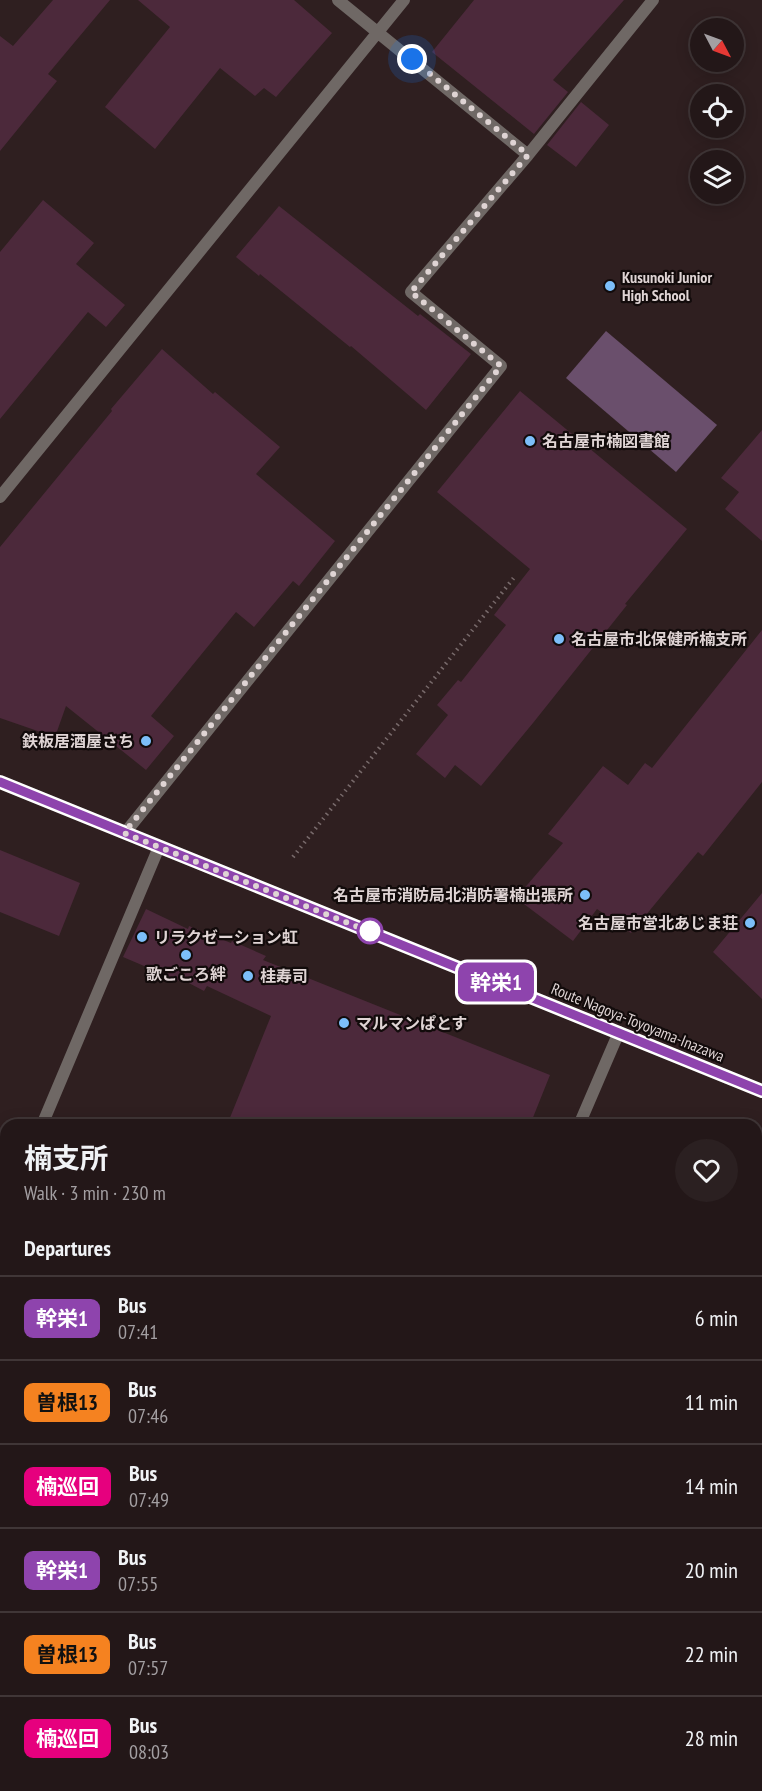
<!DOCTYPE html>
<meta charset="utf-8">
<style>
body{margin:0;font-family:"PT Sans Narrow","Noto Sans JP",sans-serif;background:#2b2021;color:#f1f3f6;height:100vh;display:flex;flex-direction:column;font-size:22px;white-space:nowrap}
*{box-sizing:border-box;margin:0}
p{font-size:20px;color:#a39fa2}
.icon{flex:none;width:33px;height:33px;fill:none;stroke:currentColor;stroke-width:2;stroke-linecap:round;stroke-linejoin:round}
.map{position:relative;flex:1;overflow:hidden}
.sheet{position:absolute;left:0px;top:1119px;width:762px;height:672px;display:flex;flex-direction:column;background:#231718;border-radius:18px 18px 0 0;box-shadow:0 3px 15px #0003,0 0 0 2px #403637}
.sheet>*{flex:none}
.badge{padding:0 12px;border-radius:9px;font-size:21px;line-height:39px}
.needle{width:39px;rotate:131deg}
.buttons{position:absolute;left:690px;top:18px;display:grid;gap:12px}
.buttons a{display:grid;place-items:center;width:54px;height:54px;border-radius:50%;background:#231718;box-shadow:0 3px 15px #0003,0 0 0 2px #403637;font-size:30px}
.you{position:absolute;width:30px;height:30px;margin:-15px;border:4px solid #fff;border-radius:50%;background:#1a73e8;box-shadow:0 0 0 9px #1a73e833}
.map>.badge{position:absolute;translate:-50% -50%;box-shadow:0 0 0 3px #fff}
h2{padding:0 24px;font-size:22px;line-height:54px}
.round{display:grid;place-items:center;flex:none;width:63px;height:63px;border-radius:32px;background:#2b2021}
.headline{display:flex;align-items:center;justify-content:space-between;height:102px;padding:0 24px}
h1{font-size:28px;font-weight:700;line-height:45px}
ul{padding:0;list-style:none}
li{display:flex;align-items:center;gap:18px;height:84px;padding:0 24px;border-top:2px solid #403637}
li div{flex:1}
li b{display:block;font-size:22px}
li em{font-style:normal}
li .badge{min-width:66px;font-weight:700;text-align:center}
.map>svg:first-child{display:block}
.water{fill:#6a4f6c}
.building{fill:#4c293b}
.lines{fill:none;stroke-linecap:round;stroke-linejoin:round}
.path{stroke:#786a6b;stroke-width:4;stroke-dasharray:1.5 4.5;stroke-linecap:butt}
.street{stroke:#6f6865;stroke-width:12}
.secondary{stroke:#9a8e8a;stroke-width:12}
.highway{stroke:#dac7c0;stroke-width:18}
.rail{stroke:#b2a5a6;stroke-width:4.5;stroke-dasharray:12 6;stroke-linecap:butt}
.line-casing{stroke:#fff;stroke-width:14}
.line{stroke:#8e44ad;stroke-width:9}
.walk{stroke:#dfd4d4;stroke-width:6;stroke-dasharray:0 10.8}
.poi-dot{fill:#7cbef9;stroke:#120b0b;stroke-width:2}
.stop-dot{fill:#fff;stroke:#8e44ad;stroke-width:3}
.labels{text-anchor:middle;stroke-width:4.5;stroke-linejoin:round;paint-order:stroke}
.poi-label{font-size:16px;font-weight:bold;fill:#dfd4d4;stroke:#120b0b;text-anchor:start}
.street-label{font-size:16px;fill:#dfd4d4;stroke:#120b0b}
</style>
<div class="map">
<svg width="762" height="1791" viewBox="0 0 762 1791">
<rect width="100%" height="100%" fill="#2f1f20"/>
<path class="water" d="M606,331L717,425L676,472L566,378Z"/>
<path class="building" d="M53,0H110L48,74L57,81L0,151V36L13,46Z
M138,0H294L332,33L276,97L264,88L255,96L220,68L155,149L105,107L170,27Z
M474,0H624L553,80L568,92L534,134L432,52Z
M581,102L609,125L576,167L547,145Z
M43,200L94,243L76,264L125,305L106,327L88,312L0,419V252Z
M279,206L418,316L420,314L471,354L426,410L351,346L350,347L260,274L259,276L236,257Z
M162,349L213,394L215,392L280,447L256,474L335,541L299,586L293,581L254,627L236,612L151,716L174,736L146,770L66,706L55,737L0,718V547L112,411L111,409Z
M520,391L687,529L625,604L627,605L533,723L481,786L455,765L445,778L416,754L448,715L437,705L458,680L461,682L506,625L494,615L530,569L437,492Z
M762,430V541L725,509L739,492L721,478Z
M762,630V782L703,856L698,852L631,933L597,909L573,941L516,898L563,843L548,834L603,766L628,785L645,763L652,768Z
M0,850L80,883L59,936L0,912Z
M762,893V999L713,952Z
M146,909L188,929L189,926L231,943L232,941L266,956L263,960L550,1075L530,1125H227L271,1016L207,986L204,991L185,981L184,983L123,957Z"/>
<g class="lines">
<path class="path" d="M293,857L516,575"/>
<path class="street" d="M338,0L528,155
M0,497L404,0
M125,833L501,366L411,292L528,155L653,0
M42,1125L159,847
M579,1125L619,1032
M0,1226L6,1212
M756,1321L762,1314
M139,1791L141,1785
M387,1791L392,1785"/>
<path class="secondary" d="M0,782L762,1091"/>
<path class="highway" d="M756,1576L762,1569
M756,1641L762,1633
M756,1723L762,1716
M756,1784L762,1776
M591,1791L596,1785
M639,1791L644,1785
M704,1791L708,1785"/>
<path class="rail" d="M756,1439L762,1431
M756,1481L762,1474
M483,1791L488,1785
M517,1791L521,1785"/>
</g>
<g class="lines">
<g class="line-casing">
<path id="line" d="M0,782L762,1091"/>
</g>
<use href="#line" class="line"/>
<path class="walk" d="M370,931L378,935L124,833L501,366L411,292L528,155L412,59"/>
</g>
<g class="poi-dot">
<circle cx="610" cy="286" r="6"/>
<circle cx="530" cy="441" r="6"/>
<circle cx="559" cy="639" r="6"/>
<circle cx="146" cy="741" r="6"/>
<circle cx="585" cy="895" r="6"/>
<circle cx="750" cy="923" r="6"/>
<circle cx="142" cy="937" r="6"/>
<circle cx="186" cy="955" r="6"/>
<circle cx="248" cy="976" r="6"/>
<circle cx="344" cy="1023" r="6"/>
</g>
<circle class="stop-dot" cx="370" cy="931" r="12"/>
<g class="labels">
<g class="poi-label">
<text x="622" y="283">Kusunoki Junior<tspan x="622" dy="18">High School</tspan></text>
<text x="542" y="447">名古屋市楠図書館</text>
<text x="571" y="645">名古屋市北保健所楠支所</text>
<text x="134" y="747" text-anchor="end">鉄板居酒屋さち</text>
<text x="573" y="901" text-anchor="end">名古屋市消防局北消防署楠出張所</text>
<text x="738" y="929" text-anchor="end">名古屋市営北あじま荘</text>
<text x="154" y="943">リラクゼーション虹</text>
<text x="186" y="980" text-anchor="middle">歌ごころ絆</text>
<text x="260" y="982">桂寿司</text>
<text x="356" y="1029">マルマンぱとす</text>
</g>
<g class="street-label">
<text transform="translate(638 1022) rotate(22)" y="6">Route Nagoya-Toyoyama-Inazawa</text>
</g>
</g>
</svg>
<div class="buttons">
<a><svg class="needle" viewBox="-14 -14 28 28"><path d="M0-13l5 13h-10z" fill="#e53935"/><path d="M0 13l5-13h-10z" fill="#a39fa2"/></svg></a>
<a><svg class="icon" aria-label="locate" viewBox="0 0 24 24"><circle cx="12" cy="12" r="6"/><path d="M12 2v4M12 18v4M2 12h4M18 12h4"/></svg></a>
<a><svg class="icon" aria-label="layers" viewBox="0 0 24 24"><path d="M12 4l9 5-9 5-9-5zM3 14l9 5 9-5"/></svg></a>
</div>
<div class="you" style="left:412px;top:59px"></div>
<b class="badge" style="left:496px;top:982px;background:#8e44ad;color:#fff">幹栄1</b>
<section class="sheet">
<div class="headline"><div><h1>楠支所</h1><p>Walk · 3 min · 230 m</p></div><a class="round"><svg class="icon" aria-label="heart" viewBox="0 0 24 24"><path d="M12 20l-8-8c-3-5 5-10 8-4 3-6 11-1 8 4z"/></svg></a></div>
<h2>Departures</h2>
<ul>
<li><span class="badge" style="background:#8e44ad;color:#fff">幹栄1</span><div><b>Bus</b><p>07:41</p></div><em>6 min</em></li>
<li><span class="badge" style="background:#f58220;color:#111">曽根13</span><div><b>Bus</b><p>07:46</p></div><em>11 min</em></li>
<li><span class="badge" style="background:#e6007e;color:#fff">楠巡回</span><div><b>Bus</b><p>07:49</p></div><em>14 min</em></li>
<li><span class="badge" style="background:#8e44ad;color:#fff">幹栄1</span><div><b>Bus</b><p>07:55</p></div><em>20 min</em></li>
<li><span class="badge" style="background:#f58220;color:#111">曽根13</span><div><b>Bus</b><p>07:57</p></div><em>22 min</em></li>
<li><span class="badge" style="background:#e6007e;color:#fff">楠巡回</span><div><b>Bus</b><p>08:03</p></div><em>28 min</em></li>
</ul>
</section>
</div>
